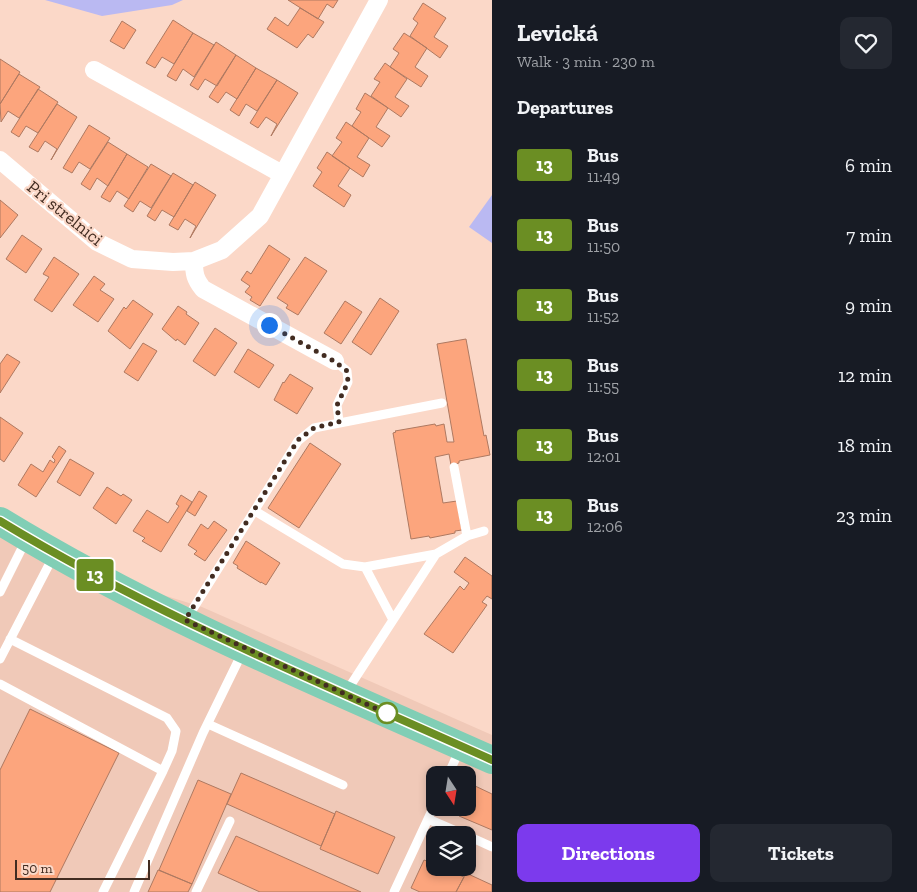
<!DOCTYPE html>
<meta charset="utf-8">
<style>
body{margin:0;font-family:"Zilla Slab",serif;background:#242831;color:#f1f3f6;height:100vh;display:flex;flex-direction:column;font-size:19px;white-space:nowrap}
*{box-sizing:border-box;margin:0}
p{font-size:16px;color:#9ea1a6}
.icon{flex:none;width:28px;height:28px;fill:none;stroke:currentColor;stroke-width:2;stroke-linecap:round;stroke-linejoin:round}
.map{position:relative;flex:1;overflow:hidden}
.details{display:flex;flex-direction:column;background:#171b24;width:425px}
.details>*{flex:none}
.badge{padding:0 10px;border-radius:4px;font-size:18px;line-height:32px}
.needle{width:32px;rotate:168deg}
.fabs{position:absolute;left:426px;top:766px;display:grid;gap:10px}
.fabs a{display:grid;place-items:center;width:50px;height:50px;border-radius:10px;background:#171b24;box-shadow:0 2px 8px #0003;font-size:25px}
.scale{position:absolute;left:15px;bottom:12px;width:135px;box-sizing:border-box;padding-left:5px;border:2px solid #422c21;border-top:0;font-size:14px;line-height:18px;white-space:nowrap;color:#422c21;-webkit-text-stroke:4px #fbd8c8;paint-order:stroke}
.you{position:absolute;width:25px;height:25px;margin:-12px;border:4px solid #fff;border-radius:50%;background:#1a73e8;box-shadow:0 0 0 8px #1a73e833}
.map>.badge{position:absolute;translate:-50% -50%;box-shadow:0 0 0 2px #fff}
h2{padding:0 25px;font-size:19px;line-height:45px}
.round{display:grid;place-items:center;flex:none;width:52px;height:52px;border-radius:10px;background:#242831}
.overview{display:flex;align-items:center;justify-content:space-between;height:85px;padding:0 25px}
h1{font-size:24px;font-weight:700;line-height:38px}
.cta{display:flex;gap:10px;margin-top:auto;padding:10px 25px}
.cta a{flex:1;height:58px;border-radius:10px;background:#7c3aed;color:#fff;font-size:20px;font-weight:700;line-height:58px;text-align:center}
.cta a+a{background:#242831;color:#f1f3f6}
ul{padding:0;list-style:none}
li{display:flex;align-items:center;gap:15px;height:70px;padding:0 25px}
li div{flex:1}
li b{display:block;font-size:19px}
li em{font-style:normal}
li .badge{min-width:55px;font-weight:700;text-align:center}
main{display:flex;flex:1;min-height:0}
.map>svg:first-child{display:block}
.built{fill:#f0c9b8;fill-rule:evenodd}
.green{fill:#bab9f2}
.building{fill:#fca57d;stroke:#ae7961}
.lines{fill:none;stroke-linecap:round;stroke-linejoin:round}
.service{stroke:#fff;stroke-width:9}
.minor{stroke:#fff;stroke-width:18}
.primary{stroke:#81ceb5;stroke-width:28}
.line-casing{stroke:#fff;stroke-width:11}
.line{stroke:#6b8e23;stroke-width:8}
.walk{stroke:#422c21;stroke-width:5;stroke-dasharray:0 9}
.stop-dot{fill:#fff;stroke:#6b8e23;stroke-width:2.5}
.labels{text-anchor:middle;stroke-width:4.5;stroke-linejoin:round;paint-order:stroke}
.street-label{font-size:18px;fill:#422c21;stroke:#fbd8c8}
</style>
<main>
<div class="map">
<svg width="492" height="892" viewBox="0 0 492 892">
<rect width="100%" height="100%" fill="#fbd8c8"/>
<path class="built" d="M0,509L137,587L202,607L492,735V892H0ZM435,775H468V808H435ZM435,835H468V868H435Z"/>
<path class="green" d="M45,0H183L172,5L102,16Z
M492,195V243L469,227Z"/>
<path class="building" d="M288,0H338L333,8L327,4L318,19Z
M423,3L446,18L434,37L448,46L440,58L410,36L418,23L413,19Z
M300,8L324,22L313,38L308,34L297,48L267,29L275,17L288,26Z
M173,20L193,33L174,64L162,57L155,68L146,63Z
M122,21L136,30L124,49L110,41Z
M193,33L214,45L194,77L183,69L176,81L167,76Z
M404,33L427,48L415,67L428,76L421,87L390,67L399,53L393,49Z
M216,42L236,55L217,86L205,79L198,90L190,85Z
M236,55L256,68L237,99L226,92L218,103L209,97Z
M0,59L20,72L0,104Z
M385,63L407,79L395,97L409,106L401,117L371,96L380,82L374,79Z
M256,68L277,80L257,111L246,104L239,116L230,110Z
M19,74L40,87L19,118L8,111L1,122L0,104Z
M277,80L298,93L271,136L277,124L266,117L258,128L250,123Z
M38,89L58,102L38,133L26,126L19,137L11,132Z
M365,93L388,108L376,127L390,136L382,147L352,126L361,112L356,109Z
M57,104L77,117L51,160L57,149L45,141L38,152L29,147Z
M346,122L369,138L357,157L370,165L363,177L332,156L342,142L336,138Z
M89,125L110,138L90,169L79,162L72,173L63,168Z
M108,142L127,154L108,186L97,178L90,190L81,184Z
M327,152L350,168L338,186L351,195L344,207L313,186L322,172L317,168Z
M127,154L148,167L129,199L117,191L110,202L101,197Z
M151,164L171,176L151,208L140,201L133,212L124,206Z
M173,173L193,185L174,217L162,210L155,221L147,216Z
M195,182L216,195L190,238L196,226L185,219L178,230L169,225Z
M0,200L18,215L0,238Z
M22,235L42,249L26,273L6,259Z
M269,245L290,259L260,306L250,300L252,297L245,292L250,286L241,280L247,271L251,274Z
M54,257L79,274L52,312L34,300L49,277L43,274Z
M305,257L327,271L298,315L286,308L288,305L277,298Z
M94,276L105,284L100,290L114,299L98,322L73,305Z
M380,298L399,311L371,355L352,342Z
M133,300L153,314L130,349L108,331L124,307L126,309Z
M345,301L362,312L341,344L324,333Z
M178,306L187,312L186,314L199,323L185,345L177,339L176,341L162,329Z
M215,328L237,343L215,376L193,361Z
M466,339L484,436L486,435L490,455L459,461V463L451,465L449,454L435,457L443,503L457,501L462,530L455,531V533L430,538L429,536L411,539L393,433L396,432L395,431L435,424L436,426L444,424L447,442H454L437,344Z
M143,343L157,351L138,381L124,372Z
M248,349L274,365L259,388L234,372Z
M7,354L20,362L0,393V364Z
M290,374L313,388L297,414L274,400L283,382L284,383Z
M0,417L23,433L4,462L0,459Z
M310,443L341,464L299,528L268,508Z
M59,446L66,451L36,497L18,485L31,464L43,472L50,460L54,463L55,460L52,457Z
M70,459L94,473L80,496L57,482Z
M107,487L121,496L123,494L132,500L116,524L93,508Z
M199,491L207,496L195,516L187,511Z
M181,495L192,502L161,552L142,541L145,538L133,531L147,510L168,523L179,506L176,504Z
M214,521L227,530L205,561L194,554L197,551L188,545L201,524L208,529Z
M246,541L280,563L266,585L261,582V583L237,568L238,566L233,563Z
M465,557L492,576V599L487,596L482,602L487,605L453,653L424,634L460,586L464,590L469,583L454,572Z
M30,709L119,753L50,892H0V770Z
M241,773L335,814L321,846L227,804Z
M198,780L231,794L192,884L159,870Z
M473,785L492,794V830L459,816L463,808H468V797Z
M336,811L395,837L378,874L320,849Z
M236,836L361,892H260L218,873Z
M424,860L435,864V868H442L464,877L456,892H420L411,888Z
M158,870L192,884L188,892H148Z
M466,873L492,885V892H456Z"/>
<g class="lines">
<path class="service" d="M335,361L347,371L348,382L337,405L339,422
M454,467L467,536
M255,511L343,564L365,567L436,554L467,536L484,531
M365,567L393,620
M0,592L26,540
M186,620L298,441L314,428L442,403
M10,639L167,718L176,731L172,751L163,771
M0,659L54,555
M352,683L436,554
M0,684L163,771L103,892
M208,724L343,785
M448,775L460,749
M428,819L465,835
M468,836L492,847
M134,892L203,733L243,651
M196,892L230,821
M394,892L435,804"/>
<path class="minor" d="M94,70L282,174
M0,160L97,242L132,259L173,262L194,261L222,250L260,216L379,0
M194,261C194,274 195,279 203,289L335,361"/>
<path class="primary" d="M0,521C155,616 326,686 492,760"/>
</g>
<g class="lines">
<g class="line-casing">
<path id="line" d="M0,521C156,616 326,685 492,760"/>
</g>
<use href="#line" class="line"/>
<path class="walk" d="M269,325L334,361L347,371L348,382L337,405L339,422L314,428L298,440L185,620L388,714L387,713"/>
</g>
<circle class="stop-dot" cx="387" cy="713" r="10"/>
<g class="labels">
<g class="street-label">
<text transform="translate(65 213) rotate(39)" y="6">Pri strelnici</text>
</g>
</g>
</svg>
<div class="fabs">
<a><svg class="needle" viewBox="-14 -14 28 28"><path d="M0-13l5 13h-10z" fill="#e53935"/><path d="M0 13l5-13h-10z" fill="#9ea1a6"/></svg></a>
<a><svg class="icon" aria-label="layers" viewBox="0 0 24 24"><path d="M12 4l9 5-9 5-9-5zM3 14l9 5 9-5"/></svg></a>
</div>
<div class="scale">50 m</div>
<div class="you" style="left:269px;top:325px"></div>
<b class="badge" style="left:95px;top:575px;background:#6b8e23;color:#fff">13</b>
</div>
<section class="details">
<div class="overview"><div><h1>Levická</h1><p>Walk · 3 min · 230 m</p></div><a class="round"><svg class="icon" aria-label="heart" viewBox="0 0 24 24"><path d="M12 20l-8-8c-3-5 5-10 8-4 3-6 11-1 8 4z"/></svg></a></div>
<h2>Departures</h2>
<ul>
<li><span class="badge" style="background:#6b8e23;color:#fff">13</span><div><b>Bus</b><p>11:49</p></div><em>6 min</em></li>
<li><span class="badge" style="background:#6b8e23;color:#fff">13</span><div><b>Bus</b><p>11:50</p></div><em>7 min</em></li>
<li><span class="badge" style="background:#6b8e23;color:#fff">13</span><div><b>Bus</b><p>11:52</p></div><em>9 min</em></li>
<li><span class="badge" style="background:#6b8e23;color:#fff">13</span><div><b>Bus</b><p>11:55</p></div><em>12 min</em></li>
<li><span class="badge" style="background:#6b8e23;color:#fff">13</span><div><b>Bus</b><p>12:01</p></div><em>18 min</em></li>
<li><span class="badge" style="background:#6b8e23;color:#fff">13</span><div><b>Bus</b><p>12:06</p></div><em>23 min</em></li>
</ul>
<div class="cta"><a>Directions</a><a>Tickets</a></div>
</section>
</main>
